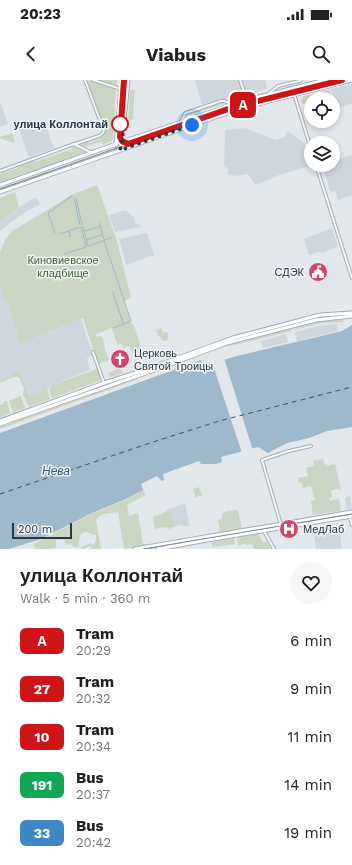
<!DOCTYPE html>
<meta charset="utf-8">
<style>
body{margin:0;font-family:"Work Sans",sans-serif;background:#f6f6f6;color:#202124;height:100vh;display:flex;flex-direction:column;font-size:15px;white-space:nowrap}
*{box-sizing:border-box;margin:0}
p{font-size:13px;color:#757577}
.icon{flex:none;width:22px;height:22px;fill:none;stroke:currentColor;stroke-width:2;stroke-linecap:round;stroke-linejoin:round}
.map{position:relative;height:469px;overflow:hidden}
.sheet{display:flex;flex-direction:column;background:#fff;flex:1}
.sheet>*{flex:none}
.badge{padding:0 8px;border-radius:6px;font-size:14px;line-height:26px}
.buttons{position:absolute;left:304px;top:12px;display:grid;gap:8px}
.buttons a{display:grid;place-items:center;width:36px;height:36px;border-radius:50%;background:#fff;box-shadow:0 2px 6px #0003;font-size:20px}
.scale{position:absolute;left:12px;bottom:10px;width:60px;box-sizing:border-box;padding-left:4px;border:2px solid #2a3644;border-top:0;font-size:11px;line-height:14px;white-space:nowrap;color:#2a3644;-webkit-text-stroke:3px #f2f5f8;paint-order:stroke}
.you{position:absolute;width:20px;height:20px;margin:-10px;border:3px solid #fff;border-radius:50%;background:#1a73e8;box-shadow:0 0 0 6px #1a73e833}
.map>.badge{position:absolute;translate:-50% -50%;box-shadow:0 0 0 2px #fff}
.round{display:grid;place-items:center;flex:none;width:42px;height:42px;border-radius:21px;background:#f6f6f6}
.summary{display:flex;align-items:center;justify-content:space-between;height:68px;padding:0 20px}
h1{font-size:19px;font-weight:700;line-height:30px}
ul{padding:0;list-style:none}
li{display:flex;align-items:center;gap:12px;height:48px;padding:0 20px}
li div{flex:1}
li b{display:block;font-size:15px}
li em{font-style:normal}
li .badge{min-width:44px;font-weight:700;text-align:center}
.status{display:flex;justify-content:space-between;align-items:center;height:28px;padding:0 20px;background:#fff;direction:ltr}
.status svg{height:11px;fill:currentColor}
header{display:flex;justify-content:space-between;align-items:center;height:52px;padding:0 20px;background:#fff;font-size:18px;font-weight:700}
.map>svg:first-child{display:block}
.built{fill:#d0d6dd}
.green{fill:#cad5c3}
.water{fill:#9db9cb}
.pier{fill:#e2e7eb}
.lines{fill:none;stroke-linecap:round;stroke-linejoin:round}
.stream{stroke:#9db9cb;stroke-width:1}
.ferry{stroke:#335a79;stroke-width:1;stroke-dasharray:5 4;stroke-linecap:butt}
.minor-casing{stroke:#a7aeb6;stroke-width:4}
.major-casing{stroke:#a1adb7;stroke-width:5}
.minor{stroke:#f5f7f9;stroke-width:2}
.major{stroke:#fff;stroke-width:3}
.tram{stroke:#7b8895;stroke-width:1}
.line-casing{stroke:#fff;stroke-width:9}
.line{stroke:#ce1417;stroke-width:6}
.walk{stroke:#2a3644;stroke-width:4;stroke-dasharray:0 7.2}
.stop-dot{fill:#fff;stroke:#ce1417;stroke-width:2}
.labels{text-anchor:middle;stroke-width:3;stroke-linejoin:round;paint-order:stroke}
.stop-label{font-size:11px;font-weight:bold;fill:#2a3644;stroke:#f2f5f8;text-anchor:end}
.park-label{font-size:11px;fill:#436037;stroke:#f2f5f8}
.poi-label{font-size:11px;fill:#2a3644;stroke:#f2f5f8;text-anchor:start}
.water-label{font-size:12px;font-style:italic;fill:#335a79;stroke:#f2f5f8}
</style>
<div class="status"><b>20:23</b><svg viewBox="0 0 49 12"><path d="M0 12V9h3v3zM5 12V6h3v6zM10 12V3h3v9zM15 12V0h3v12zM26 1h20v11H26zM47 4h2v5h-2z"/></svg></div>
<header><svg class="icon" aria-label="back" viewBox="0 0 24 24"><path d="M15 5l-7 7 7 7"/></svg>Viabus<svg class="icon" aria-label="search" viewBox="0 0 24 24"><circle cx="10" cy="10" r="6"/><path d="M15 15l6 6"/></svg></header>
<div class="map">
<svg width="352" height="469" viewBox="0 0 352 469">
<rect width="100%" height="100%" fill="#e2e7eb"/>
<path class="built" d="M195,0H265L267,9L228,20L220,19L202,25Z
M352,4V24L336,28L331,9Z
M0,22L8,44L0,46Z
M40,41L41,45L45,43L54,68L29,77L19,49Z
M245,48L275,60L285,57L287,51L300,60L305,64L311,82L310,86L279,95L256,105L248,94L234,96L228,94V89L224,86L225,50Z
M352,75V115L338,120L335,111L330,112L324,90L325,89L324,85H333V81Z
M36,117L40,124L26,132L11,142L0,151V141L21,126Z
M126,130L134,138L135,143L140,145V147L115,152L109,135Z
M332,148L338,167L321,173V171L309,175L304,159Z
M147,153L154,175L126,185L119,159Z
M0,203L4,217H6L20,264L81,239L93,275L87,278L90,290L50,306V308L31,316L20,292L12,295L13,296L0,301Z
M337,244L338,251L297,261L295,252L318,246Z
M286,254L288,262L263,268L261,261Z
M350,416L352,429L347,430L345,418Z
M183,423H185L189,443L166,447L161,434L165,432V431L183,424Z
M328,450L329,454L340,453L342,469H316L314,455L319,454V452Z"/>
<path class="green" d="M87,0L116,9L113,60L103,65L100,60L99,57L103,55L105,52L104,48Z
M97,0H117L116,5L115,6Z
M131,10H135L133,35L134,38L128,43L130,11Z
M330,10L332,19H311V22L303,24L300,21L304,16Z
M222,21L226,23L184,37L187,34Z
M12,53L15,62L14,63L0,58V57Z
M99,59L100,62L85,67L79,65L87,62L89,63Z
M72,67H76L87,72L28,93L27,92L0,102V94L20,87L21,85L34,80L35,82L72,69Z
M97,105L117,161L131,218L124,221L131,243L134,246L142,270L132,273L130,266L123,268L121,263L118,264L116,261L112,248L96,254L97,257L101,256C104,260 104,264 105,269C106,273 107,277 109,280L98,284L83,238L20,264L6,217L4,218L0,203V172L5,160L12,151L46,131L71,115Z
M15,112L19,127L0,141V118Z
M342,240L345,242L322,243L294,250V249L322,241Z
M161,248L163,253L167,252L169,257L167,258L168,260L163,261L160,256H158L156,250Z
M290,249L292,251L230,266L229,265Z
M121,288L123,293L110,297L108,293Z
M97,289L102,300L52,318L49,309L51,308L50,306Z
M20,292L30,316L47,309L50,319L29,327L23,315L24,308L19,297H14L0,303V301L12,296V294Z
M136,298L138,299L0,349V347Z
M20,316L21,317L25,328L13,333L9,321Z
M6,321L7,322L10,332V333L0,337V325L4,324V322Z
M323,379L325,385L327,384V386L335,384L341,410L336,409L331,411L332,417L329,418V421L339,419L341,431L313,435L311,421L315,420L311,406L303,408L301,402L298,403V398L308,396L306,388L314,386L313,381Z
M199,407L202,416H199L196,418L193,409Z
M143,410L146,415L127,425L129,436L138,433L143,464H145V466L124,469L118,432C110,434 101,432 96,440L101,468L103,469H89L92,468L91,466L85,468V469H81V467L91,463L93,465C96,462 98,459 95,454L93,455C81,447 78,457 79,467H74L71,464L66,465L64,460L62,459L56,460V468L51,469H35L34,464L91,434L126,420Z
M230,430L231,431L236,430L238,431L242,449L220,452L218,440L222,439L223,433Z
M169,431L170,433H172L174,446L189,443V446H188V444L186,446L180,445L175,447H172L169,450L168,447L167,448V450L166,447L155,449L153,437L160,434L161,435V434Z
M258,454L263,462H267L271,469H254L252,464L246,465V463L239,466L237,458Z
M234,458L235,464L213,467L211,463H209Z"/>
<path class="water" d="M352,245V347L327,351L309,358L287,363L268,373L258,367L221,377L222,382L216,384H201L199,381L163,394L164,400L162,401L157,396L141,404L143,410L126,419L92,433L41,459L9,469H0V353L201,280L203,286L237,276L342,251Z"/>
<path class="pier" d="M224,278L253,371L242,373L212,282Z"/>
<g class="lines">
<path class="stream" d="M74,118L80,145
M76,118L82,144
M99,143L104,159
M83,147L88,166L111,158
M85,151L99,147
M69,152L70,157
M55,153L48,133L72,116
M60,154L81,147L86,167L64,174
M86,160L102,155
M104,161L131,241L113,248
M113,212L123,243"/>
<path class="ferry" d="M0,414L147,364L219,341L352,307"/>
<g class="minor-casing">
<path id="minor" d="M93,0L118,8L121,11
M240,0L247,20
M268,14L278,6L299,1L301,0
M294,14L311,69
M181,42L185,34L186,33L221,21H224L233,24
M75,64L99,56L102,54L104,51L85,0
M316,85L352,198
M0,91L74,64L90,72
M93,272L104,303
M350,437L352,445
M282,448L262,380L289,371L311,366
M264,451L274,469"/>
</g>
<g class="major-casing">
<path id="major" d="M120,70L116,64L122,0
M120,70L122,62L128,0
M0,105L116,64L131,59L247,20L325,0
M0,112L236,30L265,22L352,0
M0,341L104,303L145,290L233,258L320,235L352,233
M0,344L163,287L227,263L316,240L352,236
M135,469L352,432
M158,469L207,460L352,436"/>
</g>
<use href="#minor" class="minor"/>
<use href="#major" class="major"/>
<path class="tram" d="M114,69L118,66L120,62L125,0
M0,109L234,27L342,0
M143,469L352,434"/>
</g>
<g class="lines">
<g class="line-casing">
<path id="line" d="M124,0L120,57L122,61L128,64L234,27L342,0"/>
</g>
<use href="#line" class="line"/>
<path class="walk" d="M120,44H124L122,62L120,70L192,45"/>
</g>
<defs>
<g id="civic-disc" transform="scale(1)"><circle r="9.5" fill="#d1466b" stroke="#f2f5f8"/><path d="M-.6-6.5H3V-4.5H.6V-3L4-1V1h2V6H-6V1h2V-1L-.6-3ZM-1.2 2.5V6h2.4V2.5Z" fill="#fff"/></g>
<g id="church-disc" transform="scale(1)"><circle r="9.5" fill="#d1466b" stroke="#f2f5f8"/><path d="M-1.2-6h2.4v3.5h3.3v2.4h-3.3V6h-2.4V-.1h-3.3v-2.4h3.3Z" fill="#fff"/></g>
<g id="hospital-disc" transform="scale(1)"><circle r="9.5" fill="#d1466b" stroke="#f2f5f8"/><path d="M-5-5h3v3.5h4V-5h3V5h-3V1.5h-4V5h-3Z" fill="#fff"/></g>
</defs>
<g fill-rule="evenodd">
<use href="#civic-disc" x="318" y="192"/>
<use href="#church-disc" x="120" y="279"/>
<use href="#hospital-disc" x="289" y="449"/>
</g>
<circle class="stop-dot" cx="120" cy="44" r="8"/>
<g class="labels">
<g class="stop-label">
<text x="108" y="48">улица Коллонтай</text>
</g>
<g class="park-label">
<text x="63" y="184">Киновиевское<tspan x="63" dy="13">кладбище</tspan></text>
</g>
<g class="poi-label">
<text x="304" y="196" text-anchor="end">СДЭК</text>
<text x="134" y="277">Церковь<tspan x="134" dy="13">Святой Троицы</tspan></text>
<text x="303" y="453">МедЛаб</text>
</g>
<g class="water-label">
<text x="56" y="395">Нева</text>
</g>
</g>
</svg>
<div class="buttons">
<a><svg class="icon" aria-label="locate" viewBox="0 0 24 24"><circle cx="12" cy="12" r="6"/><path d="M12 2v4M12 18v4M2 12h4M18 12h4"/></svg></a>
<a><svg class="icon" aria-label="layers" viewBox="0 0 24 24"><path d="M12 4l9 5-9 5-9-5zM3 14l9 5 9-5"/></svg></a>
</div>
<div class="scale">200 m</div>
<div class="you" style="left:192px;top:45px"></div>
<b class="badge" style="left:243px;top:25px;background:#ce1417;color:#fff">А</b>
</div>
<section class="sheet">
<div class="summary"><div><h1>улица Коллонтай</h1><p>Walk · 5 min · 360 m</p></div><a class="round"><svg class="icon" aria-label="heart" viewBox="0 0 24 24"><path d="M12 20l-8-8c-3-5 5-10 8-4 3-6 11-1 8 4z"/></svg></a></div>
<ul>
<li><span class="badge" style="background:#ce1417;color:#fff">А</span><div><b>Tram</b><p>20:29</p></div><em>6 min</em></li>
<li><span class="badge" style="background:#ce1417;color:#fff">27</span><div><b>Tram</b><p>20:32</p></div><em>9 min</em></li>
<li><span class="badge" style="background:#ce1417;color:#fff">10</span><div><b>Tram</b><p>20:34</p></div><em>11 min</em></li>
<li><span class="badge" style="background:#10a855;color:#fff">191</span><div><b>Bus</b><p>20:37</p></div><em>14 min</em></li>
<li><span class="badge" style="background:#3d8ac2;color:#fff">33</span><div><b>Bus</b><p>20:42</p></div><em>19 min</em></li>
</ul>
</section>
